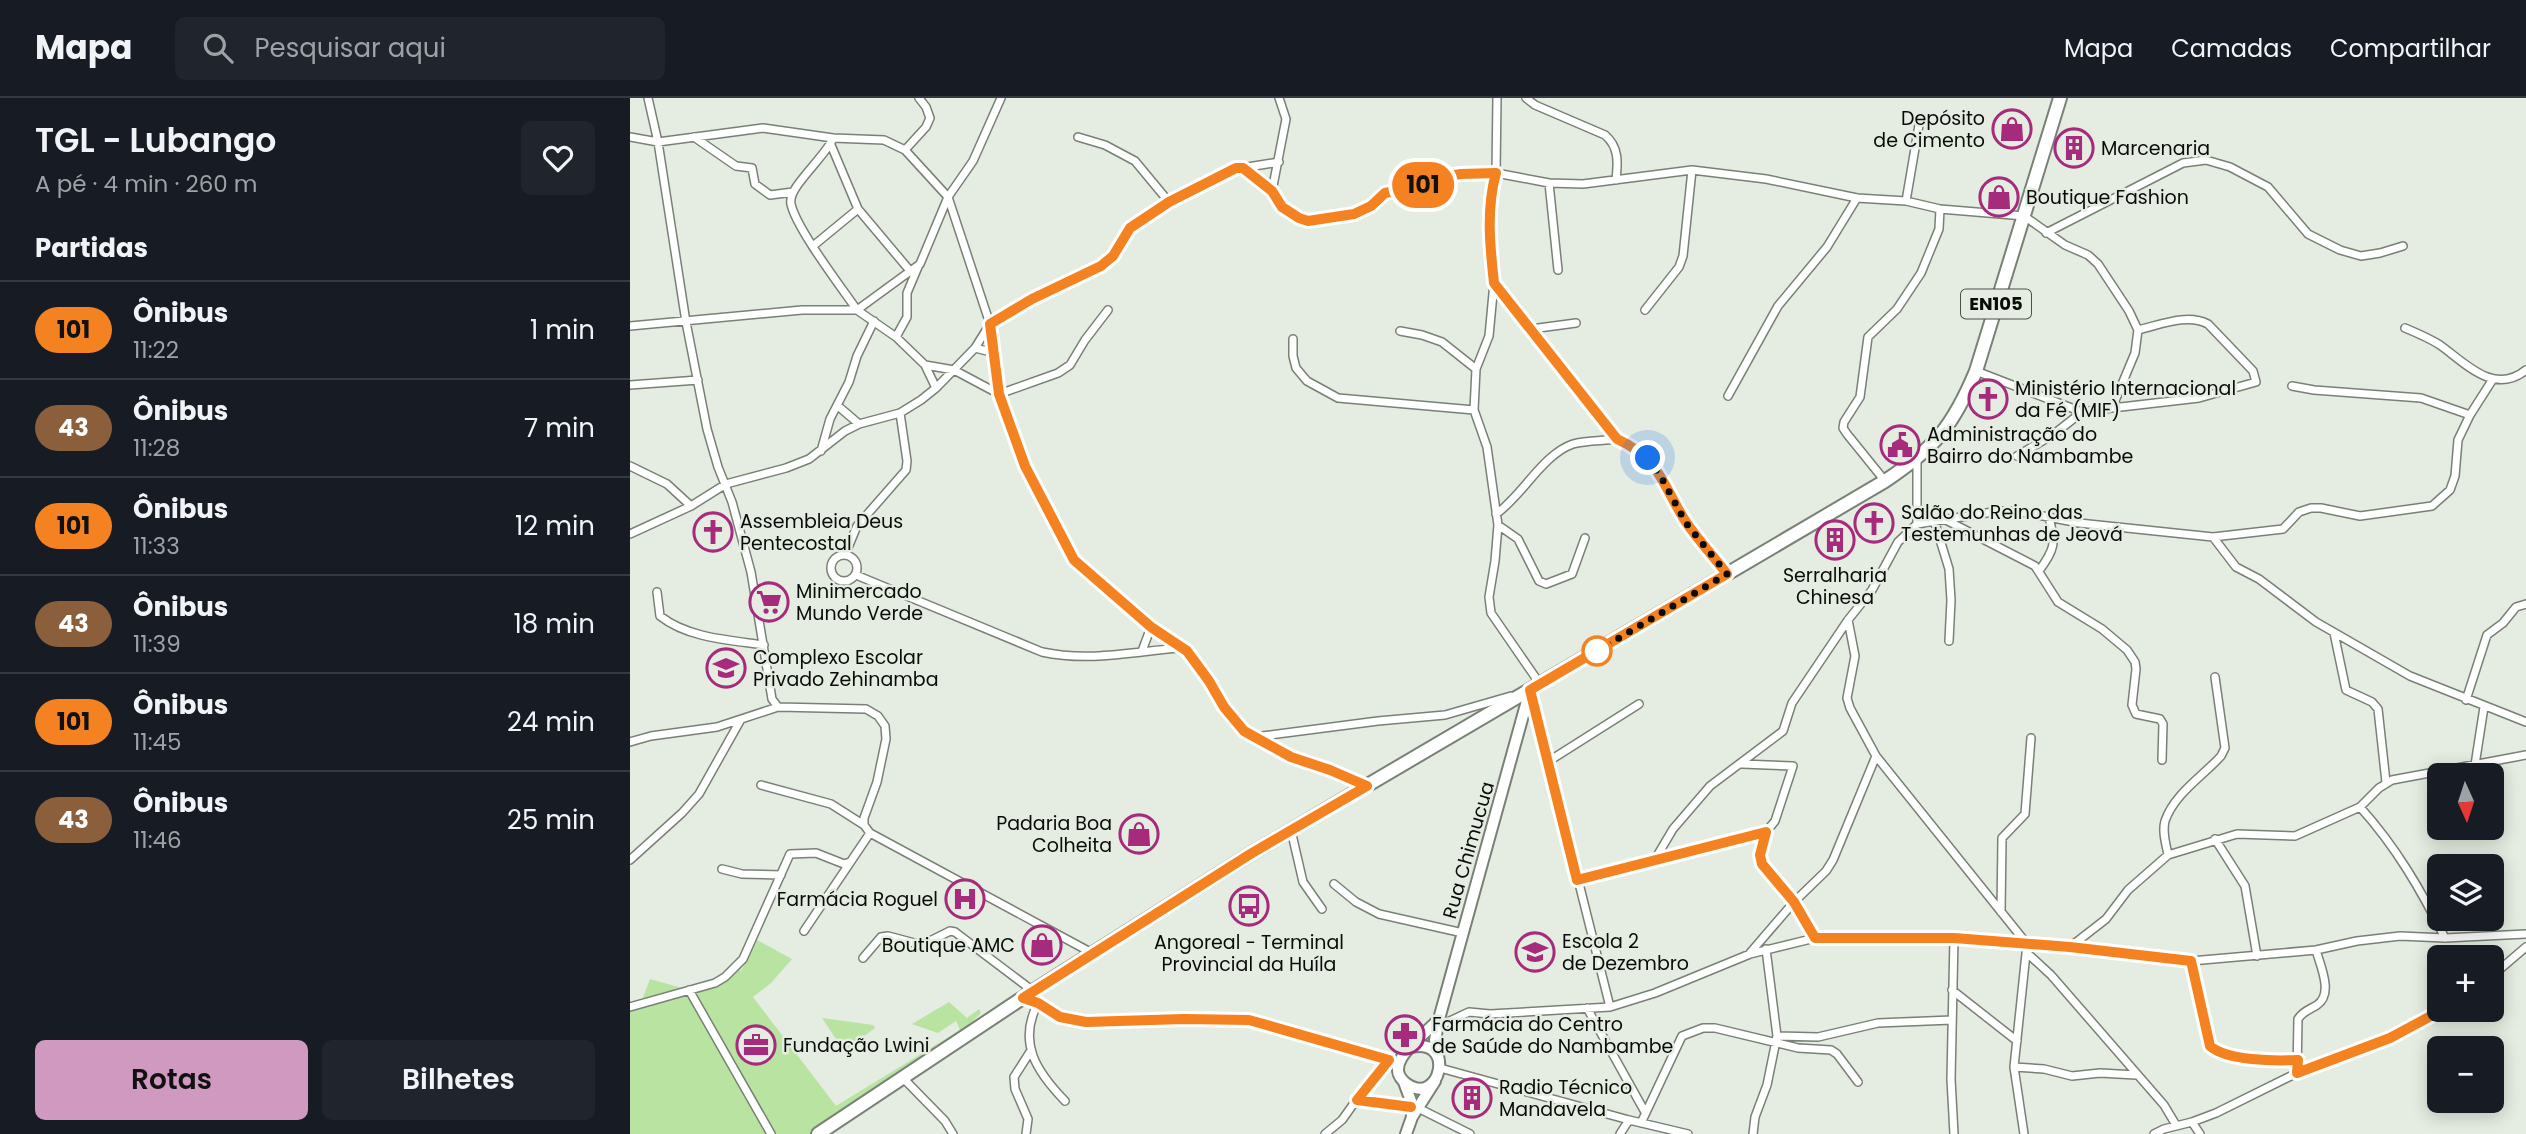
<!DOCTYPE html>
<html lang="pt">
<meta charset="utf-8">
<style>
body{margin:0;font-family:Poppins,sans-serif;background:#20242c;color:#f1f3f6;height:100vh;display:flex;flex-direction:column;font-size:26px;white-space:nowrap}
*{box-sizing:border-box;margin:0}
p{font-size:23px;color:#9ea1a6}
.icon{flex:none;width:38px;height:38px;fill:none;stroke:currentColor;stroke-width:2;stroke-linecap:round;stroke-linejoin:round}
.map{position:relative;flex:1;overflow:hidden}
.details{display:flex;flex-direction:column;background:#171b24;width:630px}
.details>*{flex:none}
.badge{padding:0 14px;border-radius:23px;font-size:24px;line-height:46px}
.needle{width:46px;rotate:177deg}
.controls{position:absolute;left:1797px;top:665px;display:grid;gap:14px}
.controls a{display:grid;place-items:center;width:77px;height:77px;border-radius:10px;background:#171b24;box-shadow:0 4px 18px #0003;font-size:35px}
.you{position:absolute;width:35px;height:35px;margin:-18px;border:5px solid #fff;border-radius:50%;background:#1a73e8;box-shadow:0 0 0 10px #1a73e833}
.map>.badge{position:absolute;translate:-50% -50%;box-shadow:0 0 0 4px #fff}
h2{padding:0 35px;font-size:26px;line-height:63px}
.round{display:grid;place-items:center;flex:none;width:74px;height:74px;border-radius:10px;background:#20242c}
.overview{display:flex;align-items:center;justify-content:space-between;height:119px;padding:0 35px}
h1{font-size:33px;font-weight:600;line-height:52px}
.action{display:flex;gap:14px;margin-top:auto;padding:14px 35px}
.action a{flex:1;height:80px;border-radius:10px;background:#d099c0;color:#111;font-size:28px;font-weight:600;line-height:80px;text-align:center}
.action a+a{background:#20242c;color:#f1f3f6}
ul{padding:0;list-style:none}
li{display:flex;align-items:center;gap:21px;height:98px;padding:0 35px;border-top:2px solid #363941}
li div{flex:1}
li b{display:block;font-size:26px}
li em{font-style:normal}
li .badge{min-width:77px;font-weight:700;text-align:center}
header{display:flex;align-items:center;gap:42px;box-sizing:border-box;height:98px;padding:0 35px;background:#171b24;border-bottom:2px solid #363941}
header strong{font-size:33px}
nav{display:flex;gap:38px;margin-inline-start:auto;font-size:24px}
.search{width:490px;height:63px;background:#20242c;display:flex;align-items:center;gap:18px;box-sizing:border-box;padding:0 24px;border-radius:10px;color:#9ea1a6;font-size:26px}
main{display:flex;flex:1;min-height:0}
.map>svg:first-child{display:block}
.green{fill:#b8e3a1}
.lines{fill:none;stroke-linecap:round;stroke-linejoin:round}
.street-casing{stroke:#798076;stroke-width:10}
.secondary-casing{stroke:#798076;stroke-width:14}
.primary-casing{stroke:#798076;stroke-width:16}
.street{stroke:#fff;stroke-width:7}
.secondary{stroke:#fff;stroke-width:10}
.primary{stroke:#fff;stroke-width:12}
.line-casing{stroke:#fff;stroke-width:16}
.line{stroke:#f58220;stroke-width:10}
.walk{stroke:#0a0c09;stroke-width:7;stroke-dasharray:0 12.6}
.stop-dot{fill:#fff;stroke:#f58220;stroke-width:3.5}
.labels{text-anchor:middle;stroke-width:5;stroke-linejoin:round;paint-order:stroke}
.shield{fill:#e5ece1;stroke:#4c4f4a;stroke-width:2}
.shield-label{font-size:18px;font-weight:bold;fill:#0a0c09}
.poi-label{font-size:19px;fill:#0a0c09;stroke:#e5ece1;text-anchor:start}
.street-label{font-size:19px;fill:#0a0c09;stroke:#e5ece1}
</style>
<header>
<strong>Mapa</strong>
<div class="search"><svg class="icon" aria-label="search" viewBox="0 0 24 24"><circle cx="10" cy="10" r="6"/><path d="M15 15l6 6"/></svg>Pesquisar aqui</div>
<nav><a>Mapa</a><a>Camadas</a><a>Compartilhar</a></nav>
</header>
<main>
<section class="details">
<div class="overview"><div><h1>TGL - Lubango</h1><p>A pé · 4 min · 260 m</p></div><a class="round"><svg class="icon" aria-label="heart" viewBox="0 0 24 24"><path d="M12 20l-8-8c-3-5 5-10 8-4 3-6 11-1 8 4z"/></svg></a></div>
<h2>Partidas</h2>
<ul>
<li><span class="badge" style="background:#f58220;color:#111">101</span><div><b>Ônibus</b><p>11:22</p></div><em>1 min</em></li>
<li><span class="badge" style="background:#8b5e3c;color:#fff">43</span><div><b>Ônibus</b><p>11:28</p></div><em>7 min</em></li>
<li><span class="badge" style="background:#f58220;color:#111">101</span><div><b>Ônibus</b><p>11:33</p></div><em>12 min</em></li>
<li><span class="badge" style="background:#8b5e3c;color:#fff">43</span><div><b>Ônibus</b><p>11:39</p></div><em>18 min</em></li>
<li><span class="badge" style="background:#f58220;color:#111">101</span><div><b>Ônibus</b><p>11:45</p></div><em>24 min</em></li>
<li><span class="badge" style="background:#8b5e3c;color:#fff">43</span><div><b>Ônibus</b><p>11:46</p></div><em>25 min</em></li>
</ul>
<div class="action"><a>Rotas</a><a>Bilhetes</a></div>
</section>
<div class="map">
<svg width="1896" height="1036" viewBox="0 0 1896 1036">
<rect width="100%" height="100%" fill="#e5ece1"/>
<path class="green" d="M127,842L162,861L141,885L123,899L206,1008L330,932L326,923L308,935L282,926L319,904L337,920L349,911L351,915L332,934L180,1036H0V909L11,905L20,881L59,892L85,885L113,861L110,875Z
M192,920L243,927L245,930L214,953Z"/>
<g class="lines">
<g class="street-casing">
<path id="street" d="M18,0L28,44L56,224L77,331L88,369L102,404L121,474L142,601L148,609
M867,0L866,75L860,105L861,154L864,185L859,238L846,271L844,312L857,349L868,427L865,463L859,499L861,515L910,586
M896,0L905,7L975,37C989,49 988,64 986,82
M0,39L28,44L133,30L203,40L254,42L275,52L318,99L360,226L369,296L395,368L444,462L521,529L557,553L579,583L594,609L614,633L661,659L700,672L737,687
M64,39L106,68L122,70L125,86L140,97L163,94
M448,39L475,47L505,63L539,104
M203,40C200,51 173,77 165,91C162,96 160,101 161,106C166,130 211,189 227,212L290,166L318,99L343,63L371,0
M201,47L228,111L281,174
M275,52L296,29L300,20L296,9L289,0
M613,70L642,93L652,109L669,120L678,123L724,116L741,108L755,95L782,90L812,79L831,76L866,75L919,85L953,86L1062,72L1136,81L1227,100L1276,103L1310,111L1394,118L1435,147L1458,157L1468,166L1499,213L1508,232L1505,255L1482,310L1452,314L1424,336L1387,358
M919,85L928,172
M642,93L656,21L649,0
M1276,103L1289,27
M1416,135L1553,65L1576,62L1600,69L1638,89L1678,136L1710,152L1731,158L1750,155L1773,148
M183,148L228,111
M864,185L987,341C1030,362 1032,387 1056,424C1068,442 1084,459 1097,476
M1015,212L1049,169L1053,158L1062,72
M0,228L172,212H227L266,239L295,267L306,290
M1775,230C1787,235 1799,240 1810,247C1835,265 1864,298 1896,272
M901,231L946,225
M770,233L792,237L812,244L846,271
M266,239L277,219V195L288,169
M663,241V258L666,270L677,283L708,300L844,312
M345,250L365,255
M295,267L324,272L369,296L428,275L440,267L455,242L478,212
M1346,273L1452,314
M0,287L68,282
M1098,298L1148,208L1197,149L1227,100
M208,308L229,326
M1482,310L1569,300L1626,284L1623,273L1578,226C1557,215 1530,227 1508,232
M1840,317L1863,281
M191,353L200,321L219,284L227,258L244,223
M1287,362V426
M0,368L37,386L61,408
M1255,383L1217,336L1213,330L1214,324L1230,299L1238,239L1267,211L1291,175L1309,131L1310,111
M866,416C892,398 913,356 943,346C956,342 973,343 987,341
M1314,421L1405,468L1428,504L1472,531L1497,552L1505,564L1506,571L1502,607L1506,616L1530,621L1533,626L1532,662
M1304,422L1319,471L1321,502L1319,543
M868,427L888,441L909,483L916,486L942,476L955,440
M0,436L61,408L96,386L156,370L179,361L215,333L229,326L270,315L291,302L306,290L345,250L360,226L402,201L471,168L483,158L500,130L539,104L599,72L649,64
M1583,439L1606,469L1629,481L1686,524L1780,578L1896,624
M201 470a13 13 0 1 1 26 0a13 13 0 1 1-26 0Z
M215,457L227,428L276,372L277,363L270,315
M1409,473C1425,450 1426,447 1419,419
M226,477L412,554C459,564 502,554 549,550
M27,494L30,518C58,540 99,542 134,547
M1218,522L1225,558L1217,600L1220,610L1246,658L1397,846L1384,969L1394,1036
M1704,535L1716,592L1742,604L1748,611L1756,684
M512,553L521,529
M901,594L980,909
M1836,602L1857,537L1873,525L1886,509L1896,506
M624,639L748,623L815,617L881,598
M0,644L21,638L87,629L148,609L236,611L248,618L255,628L256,641L247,684L234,720V727L240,735L462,855
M919,663L1009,606
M1112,666L1163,668L1145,723L1136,734L1130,757L1132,766L1164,804L1185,840
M1845,667L1854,609
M131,687L201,706L234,727
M1730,709C1766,749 1791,792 1815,840
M661,732L673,784L692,811
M1585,741L1615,788L1627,858
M1538,757C1536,746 1532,734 1535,723C1544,696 1573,678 1591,658L1595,650L1585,579
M0,762L52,715L69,696L110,623
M1024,763L1043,731L1080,688L1153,633L1162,605L1218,522L1242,492L1268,444L1287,426L1369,413H1387L1449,425L1583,439L1653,431L1669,414L1681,410H1691L1730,418L1802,408L1820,392L1825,378L1828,342L1840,317L1791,300L1684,292L1662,288
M92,771L112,776L151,777
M947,782L1136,734
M704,786L726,804L749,816L833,835
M1371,814L1372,740L1395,716L1401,640
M174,833L240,735
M1440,849L1476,821L1498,792L1538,757L1607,736L1665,738L1730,709L1749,690L1762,682L1896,657
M1120,855L1164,804L1196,773L1203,762L1246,658
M1397,855L1421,877L1534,1007L1546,1027
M233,860L251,839L258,838L292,847L320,833L325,834L403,893
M1561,863L1580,948C1597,963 1645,963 1668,962
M1862,878L1896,849
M59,892L141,1036
M1322,892L1387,943
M394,900L408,905L430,919L456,924L554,921L619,922L768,965
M408,905C387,945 407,974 435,1003
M0,909L85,885L95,879L113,861L160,756L186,755L214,766L220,764
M957,910L1015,1014
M807,929L839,914L860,916L980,909L1025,895L1120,856L1185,840H1324L1440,849L1561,863L1686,852L1727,843L1770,838L1815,840L1896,836
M1147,938L1188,939L1248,925L1322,922
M759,962L727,1001L781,1009
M1384,969L1414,971L1442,978L1470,975L1506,977
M810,970L999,1022L1058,1036
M1667,975L1668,921C1673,913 1679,912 1687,907C1704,896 1690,867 1686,852
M273,980L315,1023L323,1036
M788,1010L840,1036
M1562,1024L1570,1036
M1011,1025L1052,938L1073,930H1085L1168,950L1201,952L1207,956L1228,984
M396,1036L398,1021L385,991L384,979L400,954
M695,1036L712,1022L727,1001
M990,1036L999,1022
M1123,1036L1125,1019L1137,987L1147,938L1136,851
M1324,1036L1321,981L1324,840
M1524,1036L1534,1031L1562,1024L1586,1015L1667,975L1760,940L1812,912"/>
</g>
<g class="secondary-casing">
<path id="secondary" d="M781,949C827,939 810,1009 777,986C749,966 794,938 807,923
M809,963L805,942L809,921L900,592
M774,984L781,1003L782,1019
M776,1036L782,1019L805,983"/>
</g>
<g class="primary-casing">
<path id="primary" d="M188,1036L403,893L622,755L1255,383C1305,350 1323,328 1346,273L1430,0"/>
</g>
<use href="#street" class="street"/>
<use href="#secondary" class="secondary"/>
<use href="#primary" class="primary"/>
</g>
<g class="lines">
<g class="line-casing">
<path id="line" d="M781,1009L727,1002L759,962L619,922L554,921L456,924L430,919L408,905L393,900L622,755L737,688L700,672L661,659L614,633L594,609L579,583L557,553L521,529L444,462L395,368L369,296L360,226L402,201L471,168L483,158L500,130L539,104L606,70H613L642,93L652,109L669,120L678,123L724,116L741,108L755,95L792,87L812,79L831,76L866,75C856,111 860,149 864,185L987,341C1031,361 1032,387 1056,424C1068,442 1084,459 1097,476L900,592L947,782L1136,734L1130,757L1132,766L1164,804L1185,840H1324L1440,849L1561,863L1580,948C1597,963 1645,963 1668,962L1667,975L1760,940L1812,912"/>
</g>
<use href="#line" class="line"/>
<path class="walk" d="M967,553L1097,476L1056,425L1031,379L1018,360"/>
</g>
<defs>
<g id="shop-ring" transform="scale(2.0125)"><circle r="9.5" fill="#e5ece1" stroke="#a72b7d" stroke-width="1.5"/><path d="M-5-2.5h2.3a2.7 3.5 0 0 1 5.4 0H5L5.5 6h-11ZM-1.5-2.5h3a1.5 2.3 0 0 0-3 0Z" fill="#a72b7d"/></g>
<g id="building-ring" transform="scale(2.0125)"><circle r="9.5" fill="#e5ece1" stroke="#a72b7d" stroke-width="1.5"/><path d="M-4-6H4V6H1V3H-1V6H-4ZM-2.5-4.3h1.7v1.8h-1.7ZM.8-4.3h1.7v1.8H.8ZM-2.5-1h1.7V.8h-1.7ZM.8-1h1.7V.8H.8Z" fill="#a72b7d"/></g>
<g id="church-ring" transform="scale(2.0125)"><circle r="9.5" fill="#e5ece1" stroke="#a72b7d" stroke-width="1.5"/><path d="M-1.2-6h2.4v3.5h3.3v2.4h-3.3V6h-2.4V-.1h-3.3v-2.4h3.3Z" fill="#a72b7d"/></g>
<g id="civic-ring" transform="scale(2.0125)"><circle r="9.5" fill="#e5ece1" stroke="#a72b7d" stroke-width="1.5"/><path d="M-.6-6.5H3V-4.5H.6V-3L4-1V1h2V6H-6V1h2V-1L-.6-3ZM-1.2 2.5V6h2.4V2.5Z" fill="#a72b7d"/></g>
<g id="supermarket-ring" transform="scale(2.0125)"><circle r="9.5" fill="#e5ece1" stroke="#a72b7d" stroke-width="1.5"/><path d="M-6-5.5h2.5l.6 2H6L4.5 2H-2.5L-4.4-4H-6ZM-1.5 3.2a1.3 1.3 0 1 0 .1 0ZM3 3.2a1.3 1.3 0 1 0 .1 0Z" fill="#a72b7d"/></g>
<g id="school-ring" transform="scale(2.0125)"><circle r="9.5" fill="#e5ece1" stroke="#a72b7d" stroke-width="1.5"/><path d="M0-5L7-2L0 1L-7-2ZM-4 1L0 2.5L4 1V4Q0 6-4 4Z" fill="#a72b7d"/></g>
<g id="hospital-ring" transform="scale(2.0125)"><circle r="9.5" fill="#e5ece1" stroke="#a72b7d" stroke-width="1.5"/><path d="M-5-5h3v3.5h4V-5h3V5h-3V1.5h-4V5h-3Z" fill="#a72b7d"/></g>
<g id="bus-ring" transform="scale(2.0125)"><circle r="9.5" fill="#e5ece1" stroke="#a72b7d" stroke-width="1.5"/><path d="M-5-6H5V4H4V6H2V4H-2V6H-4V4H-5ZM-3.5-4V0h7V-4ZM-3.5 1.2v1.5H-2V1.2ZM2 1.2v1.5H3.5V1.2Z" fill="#a72b7d"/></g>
<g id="pharmacy-ring" transform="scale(2.0125)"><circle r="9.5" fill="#e5ece1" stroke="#a72b7d" stroke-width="1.5"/><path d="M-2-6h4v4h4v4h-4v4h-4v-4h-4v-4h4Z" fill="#a72b7d"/></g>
<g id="office-ring" transform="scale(2.0125)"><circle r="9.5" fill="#e5ece1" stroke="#a72b7d" stroke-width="1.5"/><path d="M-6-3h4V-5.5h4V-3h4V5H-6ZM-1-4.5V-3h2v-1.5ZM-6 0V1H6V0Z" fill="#a72b7d"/></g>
</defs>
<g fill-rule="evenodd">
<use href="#shop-ring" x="1382" y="31"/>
<use href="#building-ring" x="1444" y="50"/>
<use href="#shop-ring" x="1369" y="99"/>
<use href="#church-ring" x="1358" y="301"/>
<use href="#civic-ring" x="1270" y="347"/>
<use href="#church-ring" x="1244" y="425"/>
<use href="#church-ring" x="83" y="434"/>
<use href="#building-ring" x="1205" y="442"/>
<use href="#supermarket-ring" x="139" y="504"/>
<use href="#school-ring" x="96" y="570"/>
<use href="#shop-ring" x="509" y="736"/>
<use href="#hospital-ring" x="335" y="801"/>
<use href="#bus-ring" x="619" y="808"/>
<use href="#shop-ring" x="412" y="847"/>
<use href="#school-ring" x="905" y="854"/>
<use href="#pharmacy-ring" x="775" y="937"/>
<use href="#office-ring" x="126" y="947"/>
<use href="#building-ring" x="842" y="1000"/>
</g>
<circle class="stop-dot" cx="967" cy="553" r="14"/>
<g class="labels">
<rect class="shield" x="1331" y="191.5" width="70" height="29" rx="5"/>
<g class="shield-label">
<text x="1366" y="212">EN105</text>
</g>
<g class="poi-label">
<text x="1355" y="27" text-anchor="end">Depósito<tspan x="1355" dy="22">de Cimento</tspan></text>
<text x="1471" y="57">Marcenaria</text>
<text x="1396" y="106">Boutique Fashion</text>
<text x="1385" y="297">Ministério Internacional<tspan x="1385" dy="22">da Fé (MIF)</tspan></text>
<text x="1297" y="343">Administração do<tspan x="1297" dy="22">Bairro do Nambambe</tspan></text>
<text x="1271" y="421">Salão do Reino das<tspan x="1271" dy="22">Testemunhas de Jeová</tspan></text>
<text x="110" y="430">Assembleia Deus<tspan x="110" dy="22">Pentecostal</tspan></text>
<text x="1205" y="484" text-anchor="middle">Serralharia<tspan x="1205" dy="22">Chinesa</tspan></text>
<text x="166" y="500">Minimercado<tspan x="166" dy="22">Mundo Verde</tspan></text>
<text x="123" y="566">Complexo Escolar<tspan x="123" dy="22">Privado Zehinamba</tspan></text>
<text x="482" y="732" text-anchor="end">Padaria Boa<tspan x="482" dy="22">Colheita</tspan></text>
<text x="308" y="808" text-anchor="end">Farmácia Roguel</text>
<text x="932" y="850">Escola 2<tspan x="932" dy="22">de Dezembro</tspan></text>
<text x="619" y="851" text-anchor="middle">Angoreal - Terminal<tspan x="619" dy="22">Provincial da Huíla</tspan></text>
<text x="385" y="854" text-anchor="end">Boutique AMC</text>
<text x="802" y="933">Farmácia do Centro<tspan x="802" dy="22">de Saúde do Nambambe</tspan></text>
<text x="153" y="954">Fundação Lwini</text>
<text x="869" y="996">Radio Técnico<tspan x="869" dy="22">Mandavela</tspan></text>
</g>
<g class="street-label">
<text transform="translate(838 752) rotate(-74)" y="7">Rua Chimucua</text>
</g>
</g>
</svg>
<div class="controls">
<a><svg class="needle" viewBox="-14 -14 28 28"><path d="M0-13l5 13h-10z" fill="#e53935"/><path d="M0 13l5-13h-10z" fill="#9ea1a6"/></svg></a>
<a><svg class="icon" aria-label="layers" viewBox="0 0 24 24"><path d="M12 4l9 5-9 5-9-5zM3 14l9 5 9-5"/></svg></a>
<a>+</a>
<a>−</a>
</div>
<div class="you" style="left:1018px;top:360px"></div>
<b class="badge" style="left:793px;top:87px;background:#f58220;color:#111">101</b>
</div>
</main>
